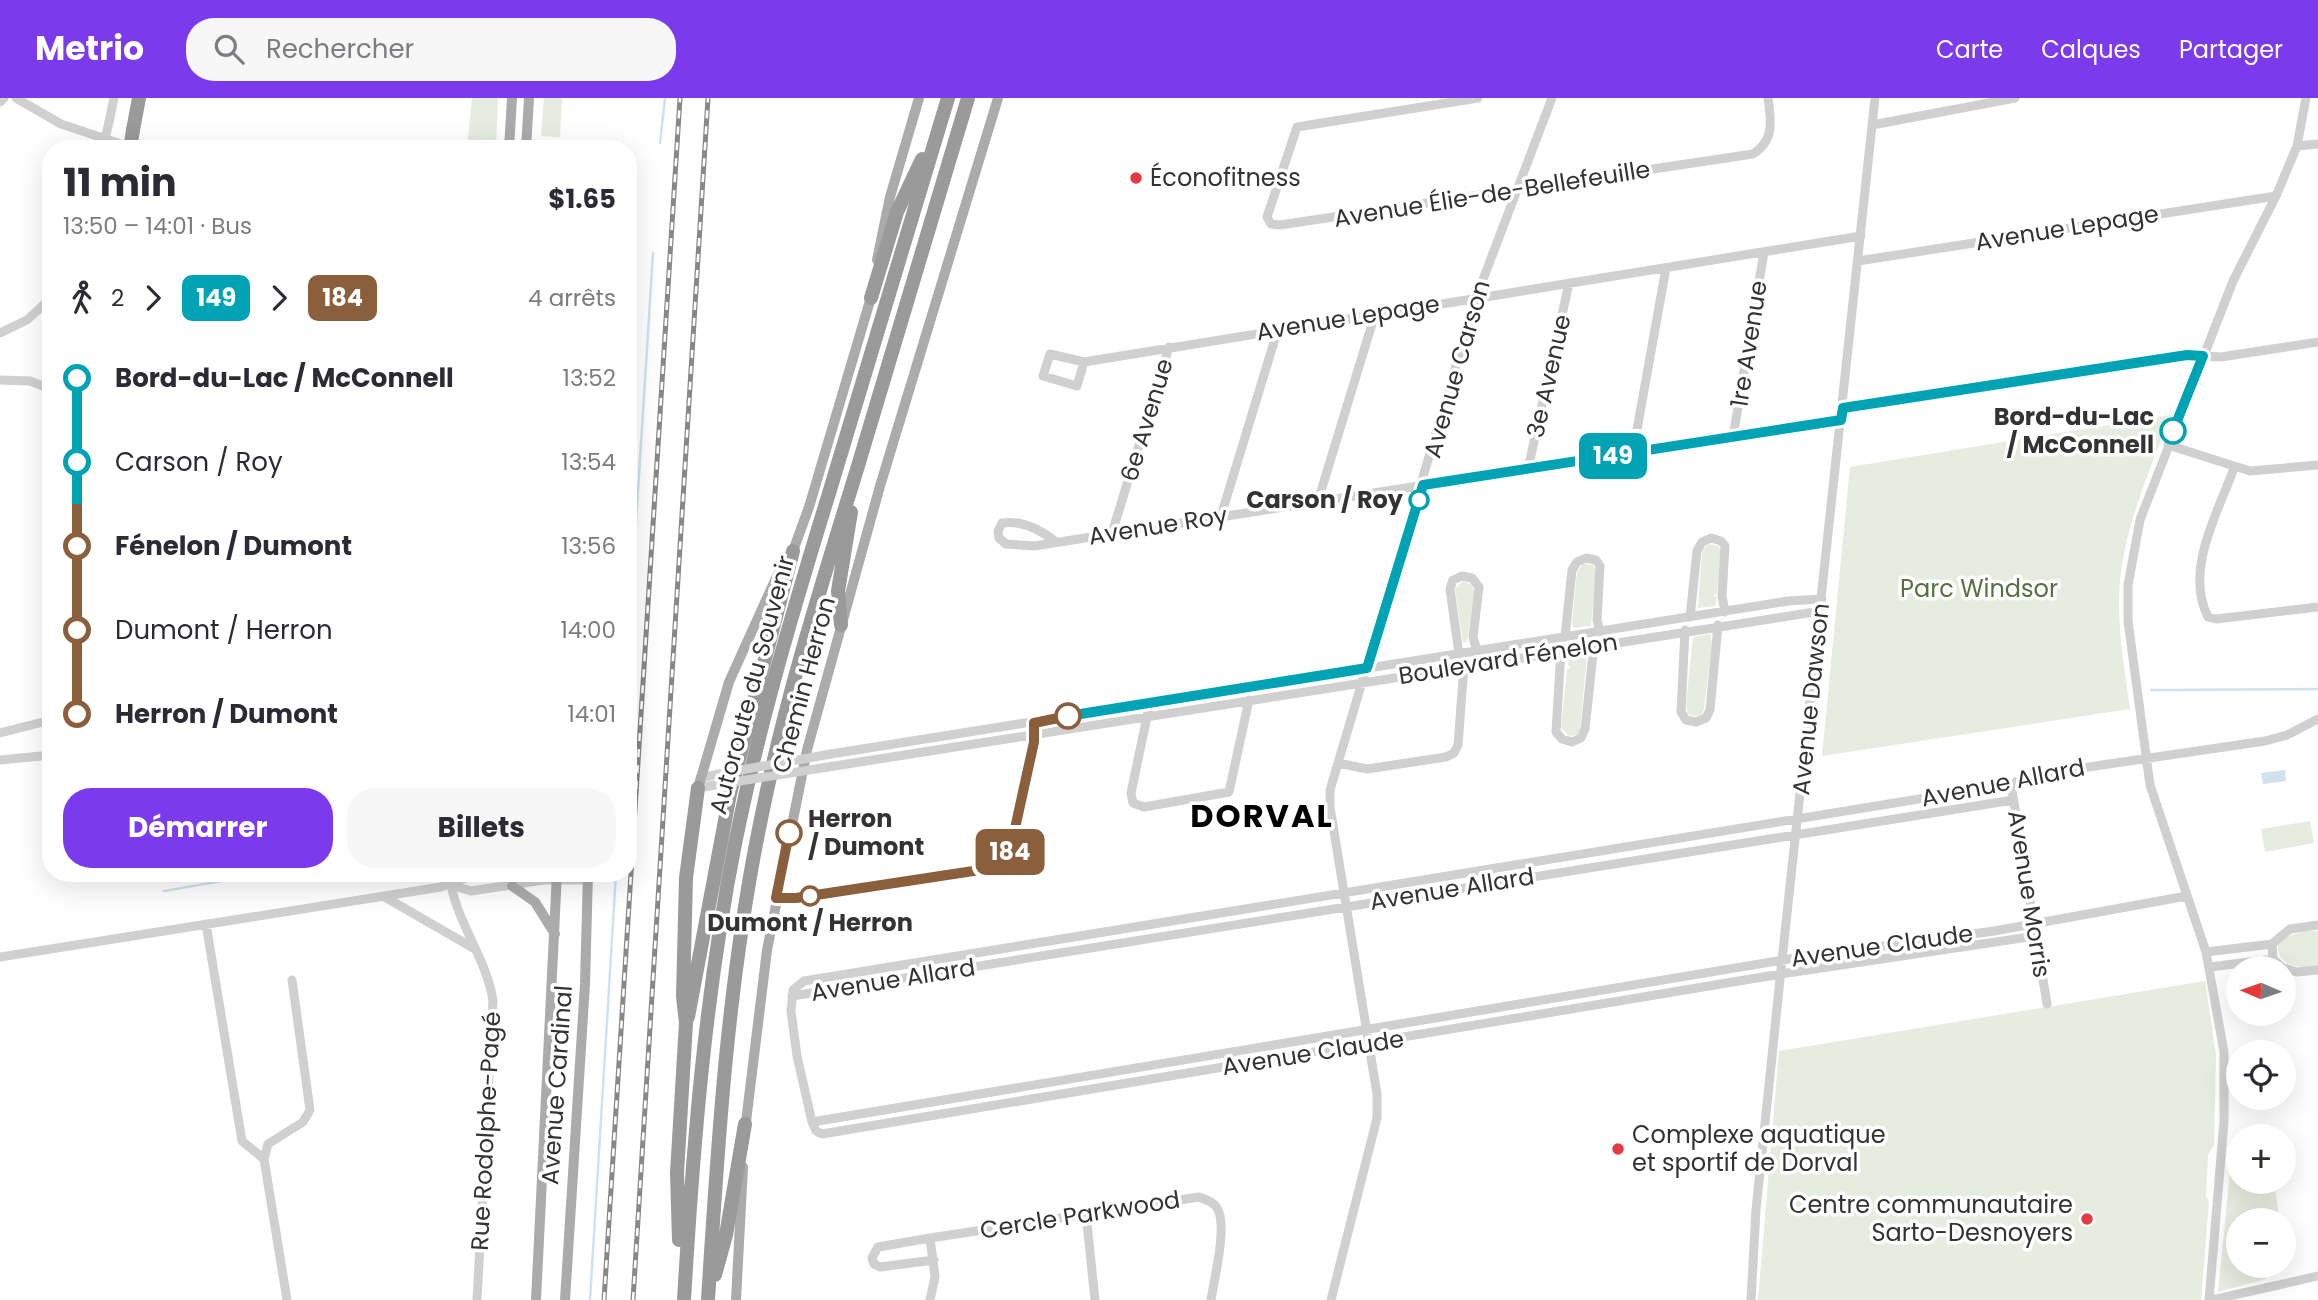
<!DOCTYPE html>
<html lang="fr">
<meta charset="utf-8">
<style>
body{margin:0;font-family:Poppins,sans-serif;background:#f7f7f7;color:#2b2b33;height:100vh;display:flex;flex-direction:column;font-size:26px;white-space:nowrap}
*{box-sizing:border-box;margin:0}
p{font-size:23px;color:#7c7c81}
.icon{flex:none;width:38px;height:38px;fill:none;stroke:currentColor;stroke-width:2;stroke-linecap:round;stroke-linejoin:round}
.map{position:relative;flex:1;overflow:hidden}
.panel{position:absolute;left:42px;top:42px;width:595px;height:742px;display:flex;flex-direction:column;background:#fff;border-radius:28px;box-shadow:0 7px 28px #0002}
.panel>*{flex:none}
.badge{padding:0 14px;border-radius:10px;font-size:24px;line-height:46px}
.needle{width:46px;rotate:272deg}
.buttons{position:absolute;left:2226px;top:858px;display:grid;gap:14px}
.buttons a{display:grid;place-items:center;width:70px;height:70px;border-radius:50%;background:#fff;box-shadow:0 7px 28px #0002;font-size:35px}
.map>.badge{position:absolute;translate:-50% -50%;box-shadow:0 0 0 4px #fff}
.legs{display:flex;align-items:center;gap:10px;height:77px;padding:0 21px;font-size:23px}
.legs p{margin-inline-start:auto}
.head{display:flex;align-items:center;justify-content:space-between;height:119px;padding:0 21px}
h1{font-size:38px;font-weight:700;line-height:52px}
.button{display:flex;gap:14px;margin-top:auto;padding:14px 21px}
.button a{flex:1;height:80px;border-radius:28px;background:#7c3aed;color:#fff;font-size:28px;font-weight:700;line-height:80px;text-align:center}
.button a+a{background:#f7f7f7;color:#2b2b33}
ul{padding:0 21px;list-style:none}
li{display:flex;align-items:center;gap:24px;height:84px;font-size:26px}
li i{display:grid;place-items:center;width:10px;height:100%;margin:0 9px;background:currentColor}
li i::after{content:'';width:18px;height:18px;margin:-9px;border:5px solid;border-radius:50%;background:#fff}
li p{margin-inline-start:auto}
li:first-child i{background:linear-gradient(#0000 50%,currentColor 0)}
li:last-child i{background:linear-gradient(currentColor 50%,#0000 0)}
header{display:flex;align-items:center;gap:42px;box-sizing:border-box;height:98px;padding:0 35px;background:#7c3aed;color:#fff}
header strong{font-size:33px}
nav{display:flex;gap:38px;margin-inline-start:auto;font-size:24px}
.search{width:490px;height:63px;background:#f7f7f7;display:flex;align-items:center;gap:18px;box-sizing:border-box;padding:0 24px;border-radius:28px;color:#7c7c81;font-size:26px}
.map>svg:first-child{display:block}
.green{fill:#e6ecdf}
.water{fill:#cfe2ee}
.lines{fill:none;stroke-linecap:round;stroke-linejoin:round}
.stream{stroke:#cfe2ee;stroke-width:2.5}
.minor{stroke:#d0d0d0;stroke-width:9}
.major{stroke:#ababab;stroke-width:10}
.highway{stroke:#9a9a9a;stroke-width:14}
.rail-casing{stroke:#888;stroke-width:5}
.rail{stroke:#fff;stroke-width:2.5;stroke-dasharray:8;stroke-linecap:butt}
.minor-bridge{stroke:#d0d0d0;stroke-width:9}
.highway-bridge{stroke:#9a9a9a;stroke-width:14}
.line-1-casing{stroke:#fff;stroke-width:16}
.line-2-casing{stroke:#fff;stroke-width:16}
.line-1{stroke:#00a3b4;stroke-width:10}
.line-2{stroke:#8b5e3c;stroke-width:10}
.poi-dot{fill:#e63946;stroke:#fff;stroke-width:2.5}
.stop-1-dot{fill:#fff;stroke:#00a3b4;stroke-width:3.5}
.stop-2-dot{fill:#fff;stroke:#8b5e3c;stroke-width:3.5}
.labels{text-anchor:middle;stroke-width:7;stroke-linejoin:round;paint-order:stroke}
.poi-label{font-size:24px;fill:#333;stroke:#fff;text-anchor:start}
.street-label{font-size:24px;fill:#333;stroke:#fff}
.stop-label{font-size:24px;font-weight:bold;fill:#333;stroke:#fff;text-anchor:end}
.park-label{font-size:24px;fill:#56703f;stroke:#fff}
.district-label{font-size:32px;font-weight:bold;letter-spacing:2px;fill:#000;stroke:#fff}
</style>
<header>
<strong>Metrio</strong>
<div class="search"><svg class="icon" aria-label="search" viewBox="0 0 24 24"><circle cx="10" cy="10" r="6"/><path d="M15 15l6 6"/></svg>Rechercher</div>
<nav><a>Carte</a><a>Calques</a><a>Partager</a></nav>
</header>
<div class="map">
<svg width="2318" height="1202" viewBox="0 0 2318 1202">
<rect width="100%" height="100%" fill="#fff"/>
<path class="green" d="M472,0H498L496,51H467Z
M544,0H562L560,39L541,38Z
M2170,317C2149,376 2121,435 2119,498C2118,535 2125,574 2130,611L1822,658L1850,369Z
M1708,446L1718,448L1721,453L1717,495L1713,498L1717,499L1715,508L1698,510L1702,454Z
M1583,466L1593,467L1596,473L1591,528L1574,530L1572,525L1577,474Z
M1463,483L1472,487L1474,494L1467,544L1463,545L1455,491Z
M1710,536L1712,546L1704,611L1701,617L1693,618L1688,616L1686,607L1693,539Z
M1587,556L1580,631L1577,637L1569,638L1561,630L1567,571L1571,570L1568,567L1569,558Z
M2310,723L2314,745L2265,754L2261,731Z
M2305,833H2318V868C2301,870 2277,870 2278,847L2289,838Z
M2205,883L2216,957L2214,1047L2208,1057L2206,1098L2209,1104L2201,1202H1758L1779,953Z
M2238,1052V1083H2274L2278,1111L2277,1122H2238V1167H2268L2266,1181L2218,1194L2231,1064Z"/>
<path class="water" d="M2285,672L2286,683L2263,686L2261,675Z"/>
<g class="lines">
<path class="stream" d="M660,45L665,0
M628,473H633L653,155
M628,553L633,473
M2151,592L2318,591
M164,793L267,775
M590,1202L616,775"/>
<path class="minor" d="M16,0L61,26L133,50
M1478,0L1297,29L1267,119L1271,126L1280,127L1753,56C1775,42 1771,22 1768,0
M0,4L4,0
M109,24L114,0
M1872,27L2015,0
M2297,48L2318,46
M1858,163L2276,98
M0,235L27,222L51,200
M1084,264L1077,288L1043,278L1050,256L1084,264L1861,138
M0,282L30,283L51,291
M1843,310L2187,257L2221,259L2318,244
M1733,339L1764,154
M2168,347L2250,373L2318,367
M1633,354L1666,170
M2234,370C2218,415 2184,472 2208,519L2216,521L2318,509
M1528,371L1569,185
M1318,403L1375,216
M1221,418L1278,231
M1112,435L1169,249
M1056,444C1041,432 1022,422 1002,425L998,433L999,440L1006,446L1034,448L1841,322
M1690,519L1697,453L1702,444L1711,440L1721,443L1725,448L1722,498L1725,514
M1685,532L1681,614L1686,622L1696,624L1706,620L1710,612L1718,527
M1565,539L1572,472L1577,464L1586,460L1596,462L1600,468L1597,522L1600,534
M1561,552L1556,634L1562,641L1572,644L1581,640L1585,631L1594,547
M1459,556L1450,491L1453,482L1462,478L1472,480L1479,489L1473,539L1477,553
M1148,614L1131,695L1133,705L1144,709L1229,694L1249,602
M0,635L51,622
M831,656L1788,503L1822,501
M0,662L51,657
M1338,665L1367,671L1446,659L1454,655L1458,647L1464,568
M828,669L1821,513
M700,680L724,675
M2011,686L2047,906
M698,690L721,686
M451,787C459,828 487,862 493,903L477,1202
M451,787L471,793L544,782H588
M383,798L475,851
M776,800H796L980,773C998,770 1008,763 1012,745L1035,633
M206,826L242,1043L264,1061
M2036,838L1781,876L822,1036L816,1033L812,1024L797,958L791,913L793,892L804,883L2011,686L2034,677L2265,643L2287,637L2318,621
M2206,854L2272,846
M0,859L441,789L470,778L489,775
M2210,869L2273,861
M2283,870L2273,861L2272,846L2290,831L2318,827
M2284,870L2297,874L2318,872
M792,898L2013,702
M812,1024L1801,859L1994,833L2187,798
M1086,1116L1095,1202
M930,1140L878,1149L872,1160L874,1166L880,1169L934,1162
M287,1202L264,1061L268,1046L303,1024L310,1012L292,882
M930,1202L935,1179L930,1140L1199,1099C1206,1102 1213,1103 1217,1110C1228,1126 1214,1182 1211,1202
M1331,1202L1377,1020V996L1330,709V692L1476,200L1552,0
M1751,1202L1756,1112L1782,862L1875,0
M2209,1202L2224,1023V954L2206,854L2150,687L2128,523V487L2140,422L2233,183L2276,98L2297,48L2306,0
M2212,1202L2318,1178"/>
<path class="major" d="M509,51L512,0
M526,51L529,0
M877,162L890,99L919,0
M698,690L729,584L777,478L793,453L809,409L872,196
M512,788L535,804L555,836
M745,1032L767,852L807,652L880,388L998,0
M536,1202L557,775
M565,1202L585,886L588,775
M736,1202L743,1069"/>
<path class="highway" d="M133,32L139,0
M871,200L897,114L922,61
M841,527L838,493L851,414
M688,919L730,696L793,453
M679,1142L677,1075L686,925L683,898L686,780L698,690
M715,1177L726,1137L745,1026
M684,1202C693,1049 705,897 735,746C759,626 794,509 830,392C869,261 909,131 948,0
M708,1202C718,1041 728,880 761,721C785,601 822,485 858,368C895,246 931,123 968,0"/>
<g class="rail-casing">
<path id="rail" d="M604,1202L680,0
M633,1202L708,0"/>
</g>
<use href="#rail" class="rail"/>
<path class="minor-bridge" d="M104,45L109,24
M724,675L831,656
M721,686L828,669"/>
<path class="highway-bridge" d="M130,51L133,32"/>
</g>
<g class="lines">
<g class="line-1-casing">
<path id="line-1" d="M1068,618L1367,570L1423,387L1841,322L1843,310L2187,257L2203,258L2173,333"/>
</g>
<g class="line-2-casing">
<path id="line-2" d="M789,735L776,800H796L993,770L1005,762L1010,753L1034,644V625L1068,618"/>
</g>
<use href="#line-1" class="line-1"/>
<use href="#line-2" class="line-2"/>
</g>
<g class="poi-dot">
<circle cx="1136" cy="80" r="7"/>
<circle cx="1618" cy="1051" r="7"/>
<circle cx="2087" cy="1121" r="7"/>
</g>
<g class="stop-1-dot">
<circle cx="2173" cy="333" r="12"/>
<circle cx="1419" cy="402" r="9"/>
</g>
<g class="stop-2-dot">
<circle cx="1068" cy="618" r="12"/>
<circle cx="789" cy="735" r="12"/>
<circle cx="810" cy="798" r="9"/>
</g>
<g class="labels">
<g class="poi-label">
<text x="1150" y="88">Éconofitness</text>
<text x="1632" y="1045">Complexe aquatique<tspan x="1632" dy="28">et sportif de Dorval</tspan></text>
<text x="2073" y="1115" text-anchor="end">Centre communautaire<tspan x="2073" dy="28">Sarto-Desnoyers</tspan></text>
</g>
<g class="street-label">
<text transform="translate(1492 96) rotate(-9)" y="8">Avenue Élie-de-Bellefeuille</text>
<text transform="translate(2067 130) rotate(-9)" y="8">Avenue Lepage</text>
<text transform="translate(1348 220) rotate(-9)" y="8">Avenue Lepage</text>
<text transform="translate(1749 246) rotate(-81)" y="8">1re Avenue</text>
<text transform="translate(1457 271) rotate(-74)" y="8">Avenue Carson</text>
<text transform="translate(1549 278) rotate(-77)" y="8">3e Avenue</text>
<text transform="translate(1147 322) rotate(-73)" y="8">6e Avenue</text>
<text transform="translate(1158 428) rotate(-9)" y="8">Avenue Roy</text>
<text transform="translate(1508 561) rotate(-9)" y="8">Boulevard Fénelon</text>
<text transform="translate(752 587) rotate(-75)" y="8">Autoroute du Souvenir</text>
<text transform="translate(804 587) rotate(-75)" y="8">Chemin Herron</text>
<text transform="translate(1811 601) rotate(-84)" y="8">Avenue Dawson</text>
<text transform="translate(2003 685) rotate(-11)" y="8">Avenue Allard</text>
<text transform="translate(1452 791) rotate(-9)" y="8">Avenue Allard</text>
<text transform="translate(2029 796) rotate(81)" y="8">Avenue Morris</text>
<text transform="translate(1882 848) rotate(-8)" y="8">Avenue Claude</text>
<text transform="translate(893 882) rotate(-9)" y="8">Avenue Allard</text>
<text transform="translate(1313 955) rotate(-9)" y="8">Avenue Claude</text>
<text transform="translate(557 987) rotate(-86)" y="8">Avenue Cardinal</text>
<text transform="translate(486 1033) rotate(-87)" y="8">Rue Rodolphe-Pagé</text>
<text transform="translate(1080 1117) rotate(-9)" y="8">Cercle Parkwood</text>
</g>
<g class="stop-label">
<text x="2154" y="327">Bord-du-Lac<tspan x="2154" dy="28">/ McConnell</tspan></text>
<text x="1403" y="410">Carson / Roy</text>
<text x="808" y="729" text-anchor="start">Herron<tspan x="808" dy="28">/ Dumont</tspan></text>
<text x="810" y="833" text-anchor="middle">Dumont / Herron</text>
</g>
<g class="park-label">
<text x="1979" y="499">Parc Windsor</text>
</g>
<g class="district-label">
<text x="1262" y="729">DORVAL</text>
</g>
</g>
</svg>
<div class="buttons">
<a><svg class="needle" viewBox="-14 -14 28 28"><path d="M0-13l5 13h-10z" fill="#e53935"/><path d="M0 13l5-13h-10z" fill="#7c7c81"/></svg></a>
<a><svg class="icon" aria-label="locate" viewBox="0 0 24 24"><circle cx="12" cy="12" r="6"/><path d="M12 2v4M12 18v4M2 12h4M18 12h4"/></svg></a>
<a>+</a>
<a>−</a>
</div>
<b class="badge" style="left:1613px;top:358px;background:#00a3b4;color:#fff">149</b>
<b class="badge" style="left:1010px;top:754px;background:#8b5e3c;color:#fff">184</b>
<section class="panel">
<div class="head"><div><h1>11 min</h1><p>13:50 – 14:01 · Bus</p></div><b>$1.65</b></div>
<div class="legs"><svg class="icon" aria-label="walk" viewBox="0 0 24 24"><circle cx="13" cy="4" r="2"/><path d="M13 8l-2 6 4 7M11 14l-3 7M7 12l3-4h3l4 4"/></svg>2<svg class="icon" aria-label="forward" viewBox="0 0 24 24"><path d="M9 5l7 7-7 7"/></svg><b class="badge" style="background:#00a3b4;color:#fff">149</b><svg class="icon" aria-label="forward" viewBox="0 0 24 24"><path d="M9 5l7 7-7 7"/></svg><b class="badge" style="background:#8b5e3c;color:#fff">184</b><p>4 arrêts</p></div>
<ul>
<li><i style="color:#00a3b4"></i><b>Bord-du-Lac / McConnell</b><p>13:52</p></li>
<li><i style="color:#00a3b4"></i><span>Carson / Roy</span><p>13:54</p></li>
<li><i style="color:#8b5e3c"></i><b>Fénelon / Dumont</b><p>13:56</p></li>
<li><i style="color:#8b5e3c"></i><span>Dumont / Herron</span><p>14:00</p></li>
<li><i style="color:#8b5e3c"></i><b>Herron / Dumont</b><p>14:01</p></li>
</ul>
<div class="button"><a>Démarrer</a><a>Billets</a></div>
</section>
</div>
